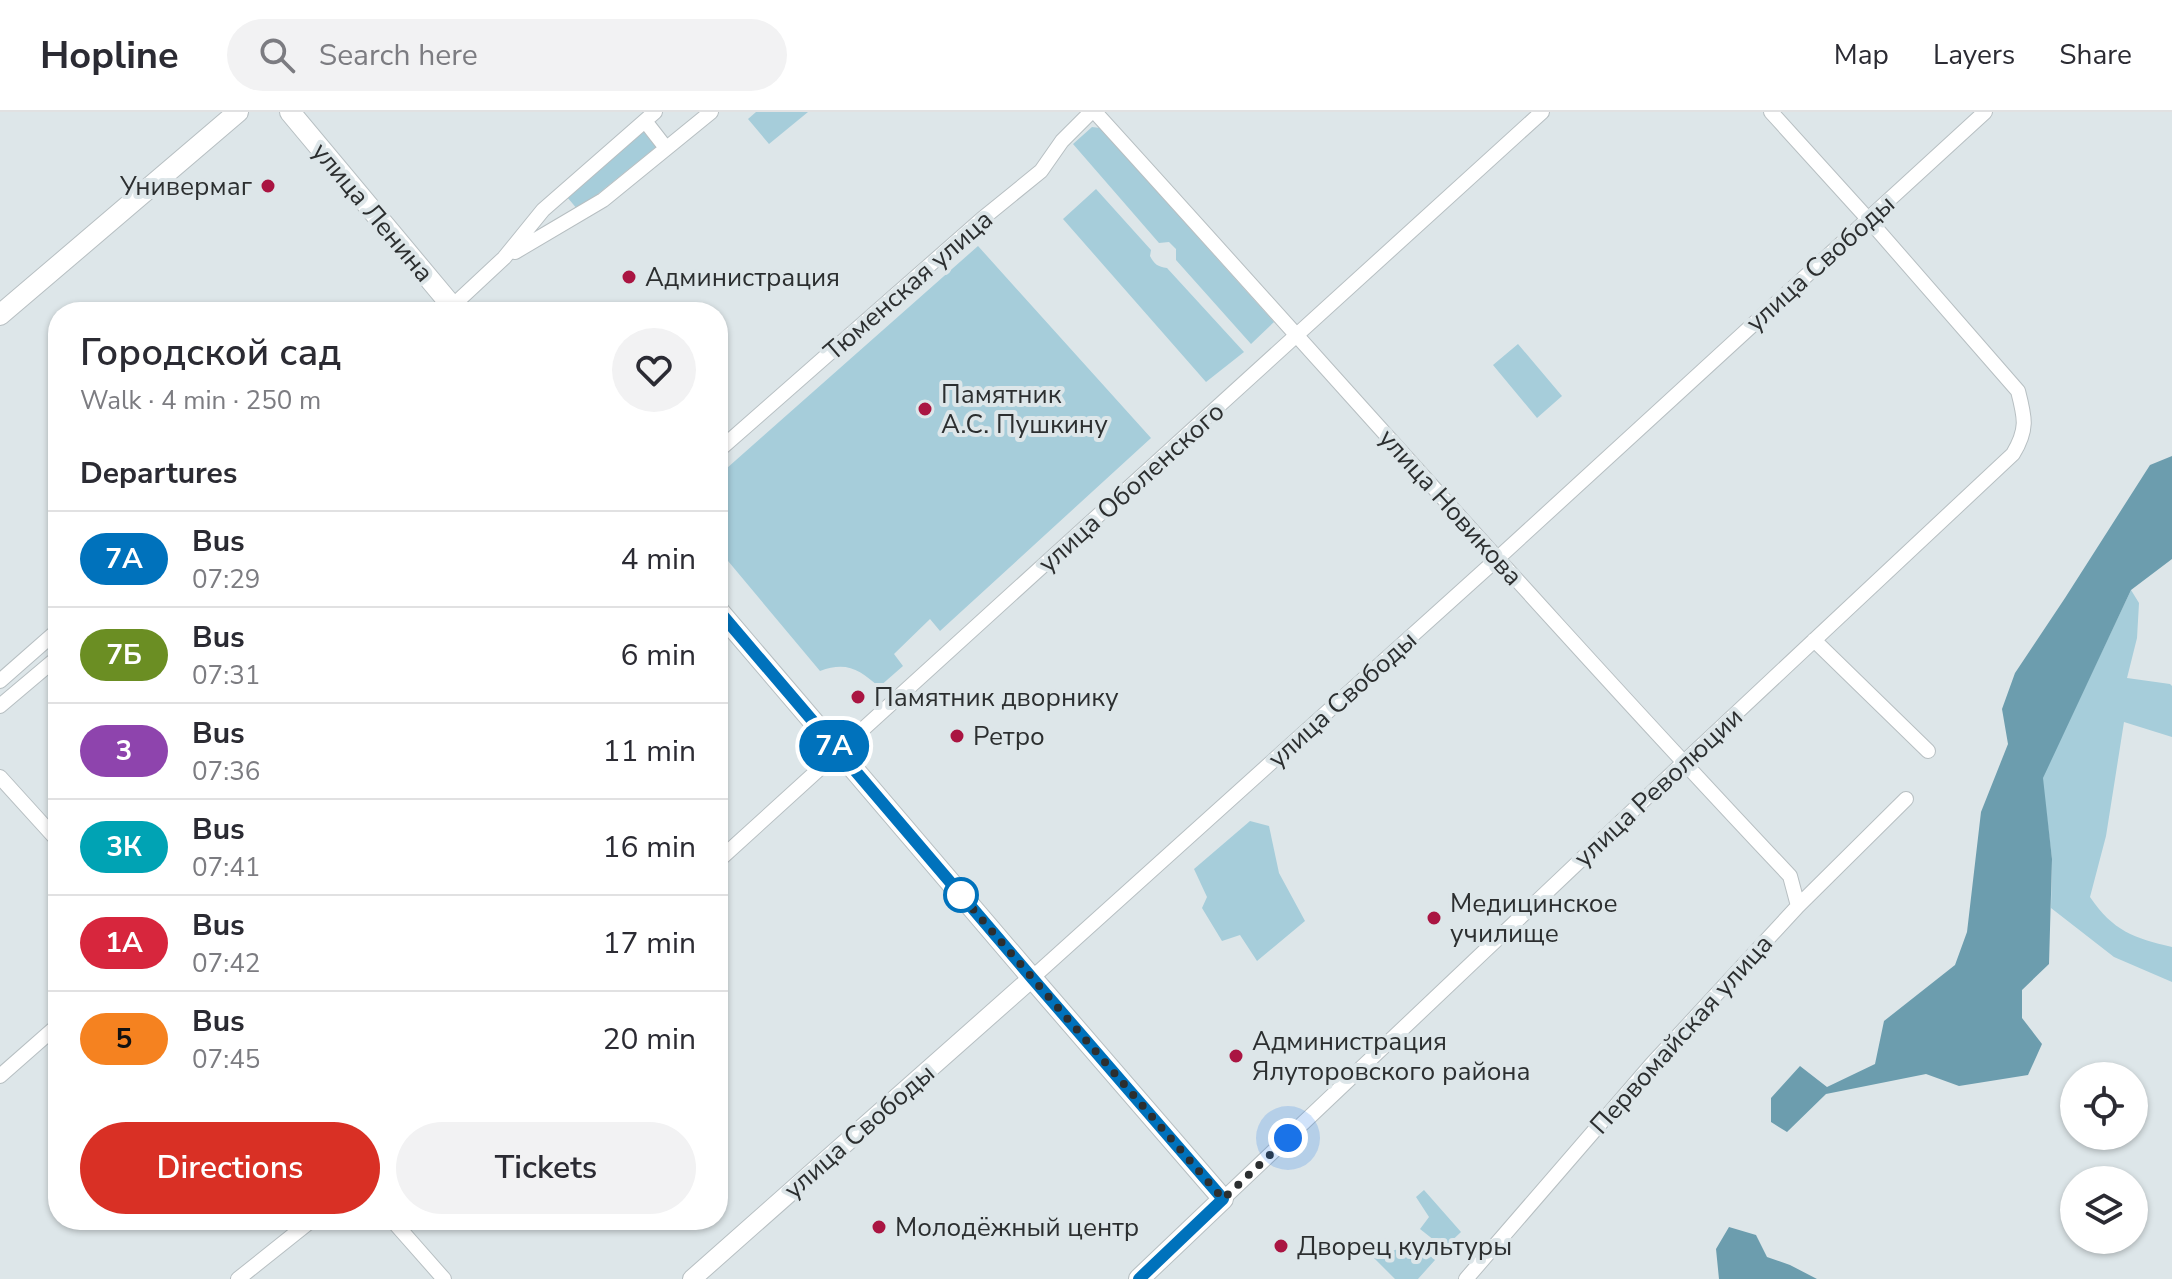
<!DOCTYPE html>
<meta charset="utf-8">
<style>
body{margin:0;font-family:"Nunito Sans",sans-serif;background:#f2f2f3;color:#2b2b33;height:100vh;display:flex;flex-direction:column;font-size:30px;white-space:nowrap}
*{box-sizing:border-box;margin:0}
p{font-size:26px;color:#7c7c81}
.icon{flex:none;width:44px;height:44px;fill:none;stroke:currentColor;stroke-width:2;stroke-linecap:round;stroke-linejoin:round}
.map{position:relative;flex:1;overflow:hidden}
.side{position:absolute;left:48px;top:190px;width:680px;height:928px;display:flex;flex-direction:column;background:#fff;border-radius:32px;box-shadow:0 2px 6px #0004}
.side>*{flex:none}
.badge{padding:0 16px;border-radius:26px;font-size:28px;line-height:52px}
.controls{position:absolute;left:2060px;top:950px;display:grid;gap:16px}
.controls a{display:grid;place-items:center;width:88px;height:88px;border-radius:50%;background:#fff;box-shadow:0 2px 6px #0004;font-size:40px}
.you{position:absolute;width:40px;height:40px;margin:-20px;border:6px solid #fff;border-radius:50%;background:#1a73e8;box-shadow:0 0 0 12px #1a73e833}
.map>.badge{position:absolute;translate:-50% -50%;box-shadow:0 0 0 4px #fff}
h2{padding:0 32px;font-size:30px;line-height:72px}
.round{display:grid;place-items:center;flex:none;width:84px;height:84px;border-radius:42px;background:#f2f2f3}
.overview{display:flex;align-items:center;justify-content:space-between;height:136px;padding:0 32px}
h1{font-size:38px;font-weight:600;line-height:60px}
.button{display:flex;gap:16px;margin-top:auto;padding:16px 32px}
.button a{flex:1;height:92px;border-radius:48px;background:#d93025;color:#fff;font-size:32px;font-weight:600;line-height:92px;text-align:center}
.button a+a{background:#f2f2f3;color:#2b2b33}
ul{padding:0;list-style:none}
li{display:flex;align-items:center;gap:24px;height:96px;padding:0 32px;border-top:2px solid #e1e1e2}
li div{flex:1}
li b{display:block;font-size:30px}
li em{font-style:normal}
li .badge{min-width:88px;font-weight:700;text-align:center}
header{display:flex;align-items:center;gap:48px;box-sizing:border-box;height:112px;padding:0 40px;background:#fff;border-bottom:2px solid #e1e1e2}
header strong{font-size:38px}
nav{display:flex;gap:44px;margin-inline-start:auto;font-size:28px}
.search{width:560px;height:72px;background:#f2f2f3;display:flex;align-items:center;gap:20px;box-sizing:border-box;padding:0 28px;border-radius:44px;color:#7c7c81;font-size:30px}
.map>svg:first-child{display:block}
.green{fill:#a6cdda}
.water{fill:#6c9dae}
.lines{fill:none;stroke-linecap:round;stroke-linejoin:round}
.minor-casing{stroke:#b7bfc2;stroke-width:16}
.tertiary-casing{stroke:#b7bfc2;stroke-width:20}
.secondary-casing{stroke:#b7bfc2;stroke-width:22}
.minor{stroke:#fff;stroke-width:14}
.tertiary{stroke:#fff;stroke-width:18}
.secondary{stroke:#fff;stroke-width:20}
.line-casing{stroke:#fff;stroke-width:18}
.line{stroke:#0072bc;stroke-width:12}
.walk{stroke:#2c2f30;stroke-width:8;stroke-dasharray:0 14.4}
.poi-dot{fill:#aa1542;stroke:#dde6e9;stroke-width:3}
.stop-dot{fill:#fff;stroke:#0072bc;stroke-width:4}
.labels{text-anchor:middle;stroke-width:8;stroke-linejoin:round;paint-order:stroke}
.poi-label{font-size:26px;fill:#2c2f30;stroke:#dde6e9;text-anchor:start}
.street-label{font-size:26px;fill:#2c2f30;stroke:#dde6e9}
</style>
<header>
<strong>Hopline</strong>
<div class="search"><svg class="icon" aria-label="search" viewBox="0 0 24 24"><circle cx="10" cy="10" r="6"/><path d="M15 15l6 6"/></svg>Search here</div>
<nav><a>Map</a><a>Layers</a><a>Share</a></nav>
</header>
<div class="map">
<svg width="2172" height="1167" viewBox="0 0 2172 1167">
<rect width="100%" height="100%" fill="#dde6e9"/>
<path class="green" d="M756,0H808L769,32L748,7Z
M1092,15L1100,16L1274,210L1251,232L1176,148V137L1169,130L1159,131L1073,32Z
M642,18L656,35L578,98L567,85Z
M1096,77L1151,138L1150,144C1154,152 1158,155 1167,156L1244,240L1206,270L1063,107Z
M978,134L1151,326L940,519L930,507L894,542L903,554L879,575C860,558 847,549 820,559L718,437V364Z
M1518,232L1562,284L1537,306L1493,253Z
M2131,478L2139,491L2137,526L2127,566L2170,572L2172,574V625L2124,610L2106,724L2090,785C2113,819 2134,826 2172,835V870L2114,845L2051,796L2052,747L2042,666Z
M1250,709L1269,714L1279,761L1305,809L1257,849L1240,823L1222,829L1202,796L1207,785L1194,757Z
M1424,1078L1461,1120L1444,1136L1420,1117L1429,1105L1416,1085Z
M1403,1135L1415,1147L1425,1139L1435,1148L1418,1167H1395L1374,1146Z"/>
<path class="water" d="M2172,344V447L2131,478L2043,666L2052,747L2049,852L2022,878V906L2042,932L2028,963L1959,974L1926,962L1826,982L1787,1020L1771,1010V986L1800,954L1827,975L1875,952L1884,909L1955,853L1967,820L1981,700L2008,632L2002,597L2015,561L2065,486L2150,353Z
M1729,1115L1756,1123L1767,1145L1790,1153L1817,1167H1719L1716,1137Z"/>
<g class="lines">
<g class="minor-casing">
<path id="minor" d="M1095,0C1327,255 1553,513 1790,764L1798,794
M645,9L666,36
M515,140L603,88L711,0
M446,200L504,146L543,98L655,0
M718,339L982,107L1041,59L1062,29L1091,0
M1814,528L1928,639
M0,569L58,518
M0,594L58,545
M0,665L58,729
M718,749L1542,0
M1032,866L1497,447L1985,0
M0,964L58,913
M1223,1087L1683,651L2013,342C2028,317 2025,306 2018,279L1868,107L1771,0
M392,1108L444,1167
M238,1167L312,1108
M1466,1167L1651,953L1798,794L1906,687"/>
</g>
<g class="tertiary-casing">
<path id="tertiary" d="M692,1167L1032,866"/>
</g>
<g class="secondary-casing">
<path id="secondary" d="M290,0L457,200
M0,203L238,0
M718,498L1032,866L1223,1087L1139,1167"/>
</g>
<use href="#minor" class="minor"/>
<use href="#tertiary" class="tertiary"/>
<use href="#secondary" class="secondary"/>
</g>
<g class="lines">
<g class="line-casing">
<path id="line" d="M718,498L1032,866L1223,1087L1139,1167"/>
</g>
<use href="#line" class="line"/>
<path class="walk" d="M961,783L953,774L1223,1087L1288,1026"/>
</g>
<g class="poi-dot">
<circle cx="268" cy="74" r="8"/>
<circle cx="629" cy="165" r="8"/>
<circle cx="925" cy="297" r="8"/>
<circle cx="858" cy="585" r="8"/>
<circle cx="957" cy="624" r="8"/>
<circle cx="1434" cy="806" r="8"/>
<circle cx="1236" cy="944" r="8"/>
<circle cx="879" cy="1115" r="8"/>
<circle cx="1281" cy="1134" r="8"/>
</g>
<circle class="stop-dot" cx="961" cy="783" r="16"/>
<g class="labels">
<g class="poi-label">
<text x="252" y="83" text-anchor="end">Универмаг</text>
<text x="645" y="174">Администрация</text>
<text x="941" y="291">Памятник<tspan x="941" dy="30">А.С. Пушкину</tspan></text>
<text x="874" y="594">Памятник дворнику</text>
<text x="973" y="633">Ретро</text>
<text x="1450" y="800">Медицинское<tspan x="1450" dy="30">училище</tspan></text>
<text x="1252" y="938">Администрация<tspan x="1252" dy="30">Ялуторовского района</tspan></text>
<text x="895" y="1124">Молодёжный центр</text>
<text x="1297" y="1143">Дворец культуры</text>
</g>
<g class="street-label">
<text transform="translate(373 100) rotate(50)" y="9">улица Ленина</text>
<text transform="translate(1820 151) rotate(-42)" y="9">улица Свободы</text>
<text transform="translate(908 173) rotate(-41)" y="9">Тюменская улица</text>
<text transform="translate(1131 375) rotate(-42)" y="9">улица Оболенского</text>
<text transform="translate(1451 395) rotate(48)" y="9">улица Новикова</text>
<text transform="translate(1342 587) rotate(-42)" y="9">улица Свободы</text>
<text transform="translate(1658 675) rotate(-43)" y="9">улица Революции</text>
<text transform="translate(1681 922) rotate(-48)" y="9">Первомайская улица</text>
<text transform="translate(859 1019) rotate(-41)" y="9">улица Свободы</text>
</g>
</g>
</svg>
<div class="controls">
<a><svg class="icon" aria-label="locate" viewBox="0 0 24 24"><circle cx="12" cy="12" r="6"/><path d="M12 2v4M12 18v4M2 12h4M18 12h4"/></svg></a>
<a><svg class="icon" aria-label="layers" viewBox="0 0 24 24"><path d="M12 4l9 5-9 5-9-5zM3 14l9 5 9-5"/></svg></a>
</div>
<div class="you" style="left:1288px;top:1026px"></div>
<b class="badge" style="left:834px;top:634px;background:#0072bc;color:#fff">7А</b>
<section class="side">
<div class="overview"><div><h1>Городской сад</h1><p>Walk · 4 min · 250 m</p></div><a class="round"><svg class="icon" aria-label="heart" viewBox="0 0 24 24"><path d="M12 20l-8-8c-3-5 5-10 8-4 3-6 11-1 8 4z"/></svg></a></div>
<h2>Departures</h2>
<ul>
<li><span class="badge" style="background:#0072bc;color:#fff">7А</span><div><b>Bus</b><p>07:29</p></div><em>4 min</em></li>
<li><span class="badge" style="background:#6b8e23;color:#fff">7Б</span><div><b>Bus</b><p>07:31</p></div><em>6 min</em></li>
<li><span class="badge" style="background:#8e44ad;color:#fff">3</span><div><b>Bus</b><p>07:36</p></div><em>11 min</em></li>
<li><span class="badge" style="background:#00a3b4;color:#fff">3К</span><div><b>Bus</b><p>07:41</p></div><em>16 min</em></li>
<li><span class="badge" style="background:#d7263d;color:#fff">1А</span><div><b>Bus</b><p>07:42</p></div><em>17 min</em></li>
<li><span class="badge" style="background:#f58220;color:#111">5</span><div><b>Bus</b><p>07:45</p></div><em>20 min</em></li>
</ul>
<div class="button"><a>Directions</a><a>Tickets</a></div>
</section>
</div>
